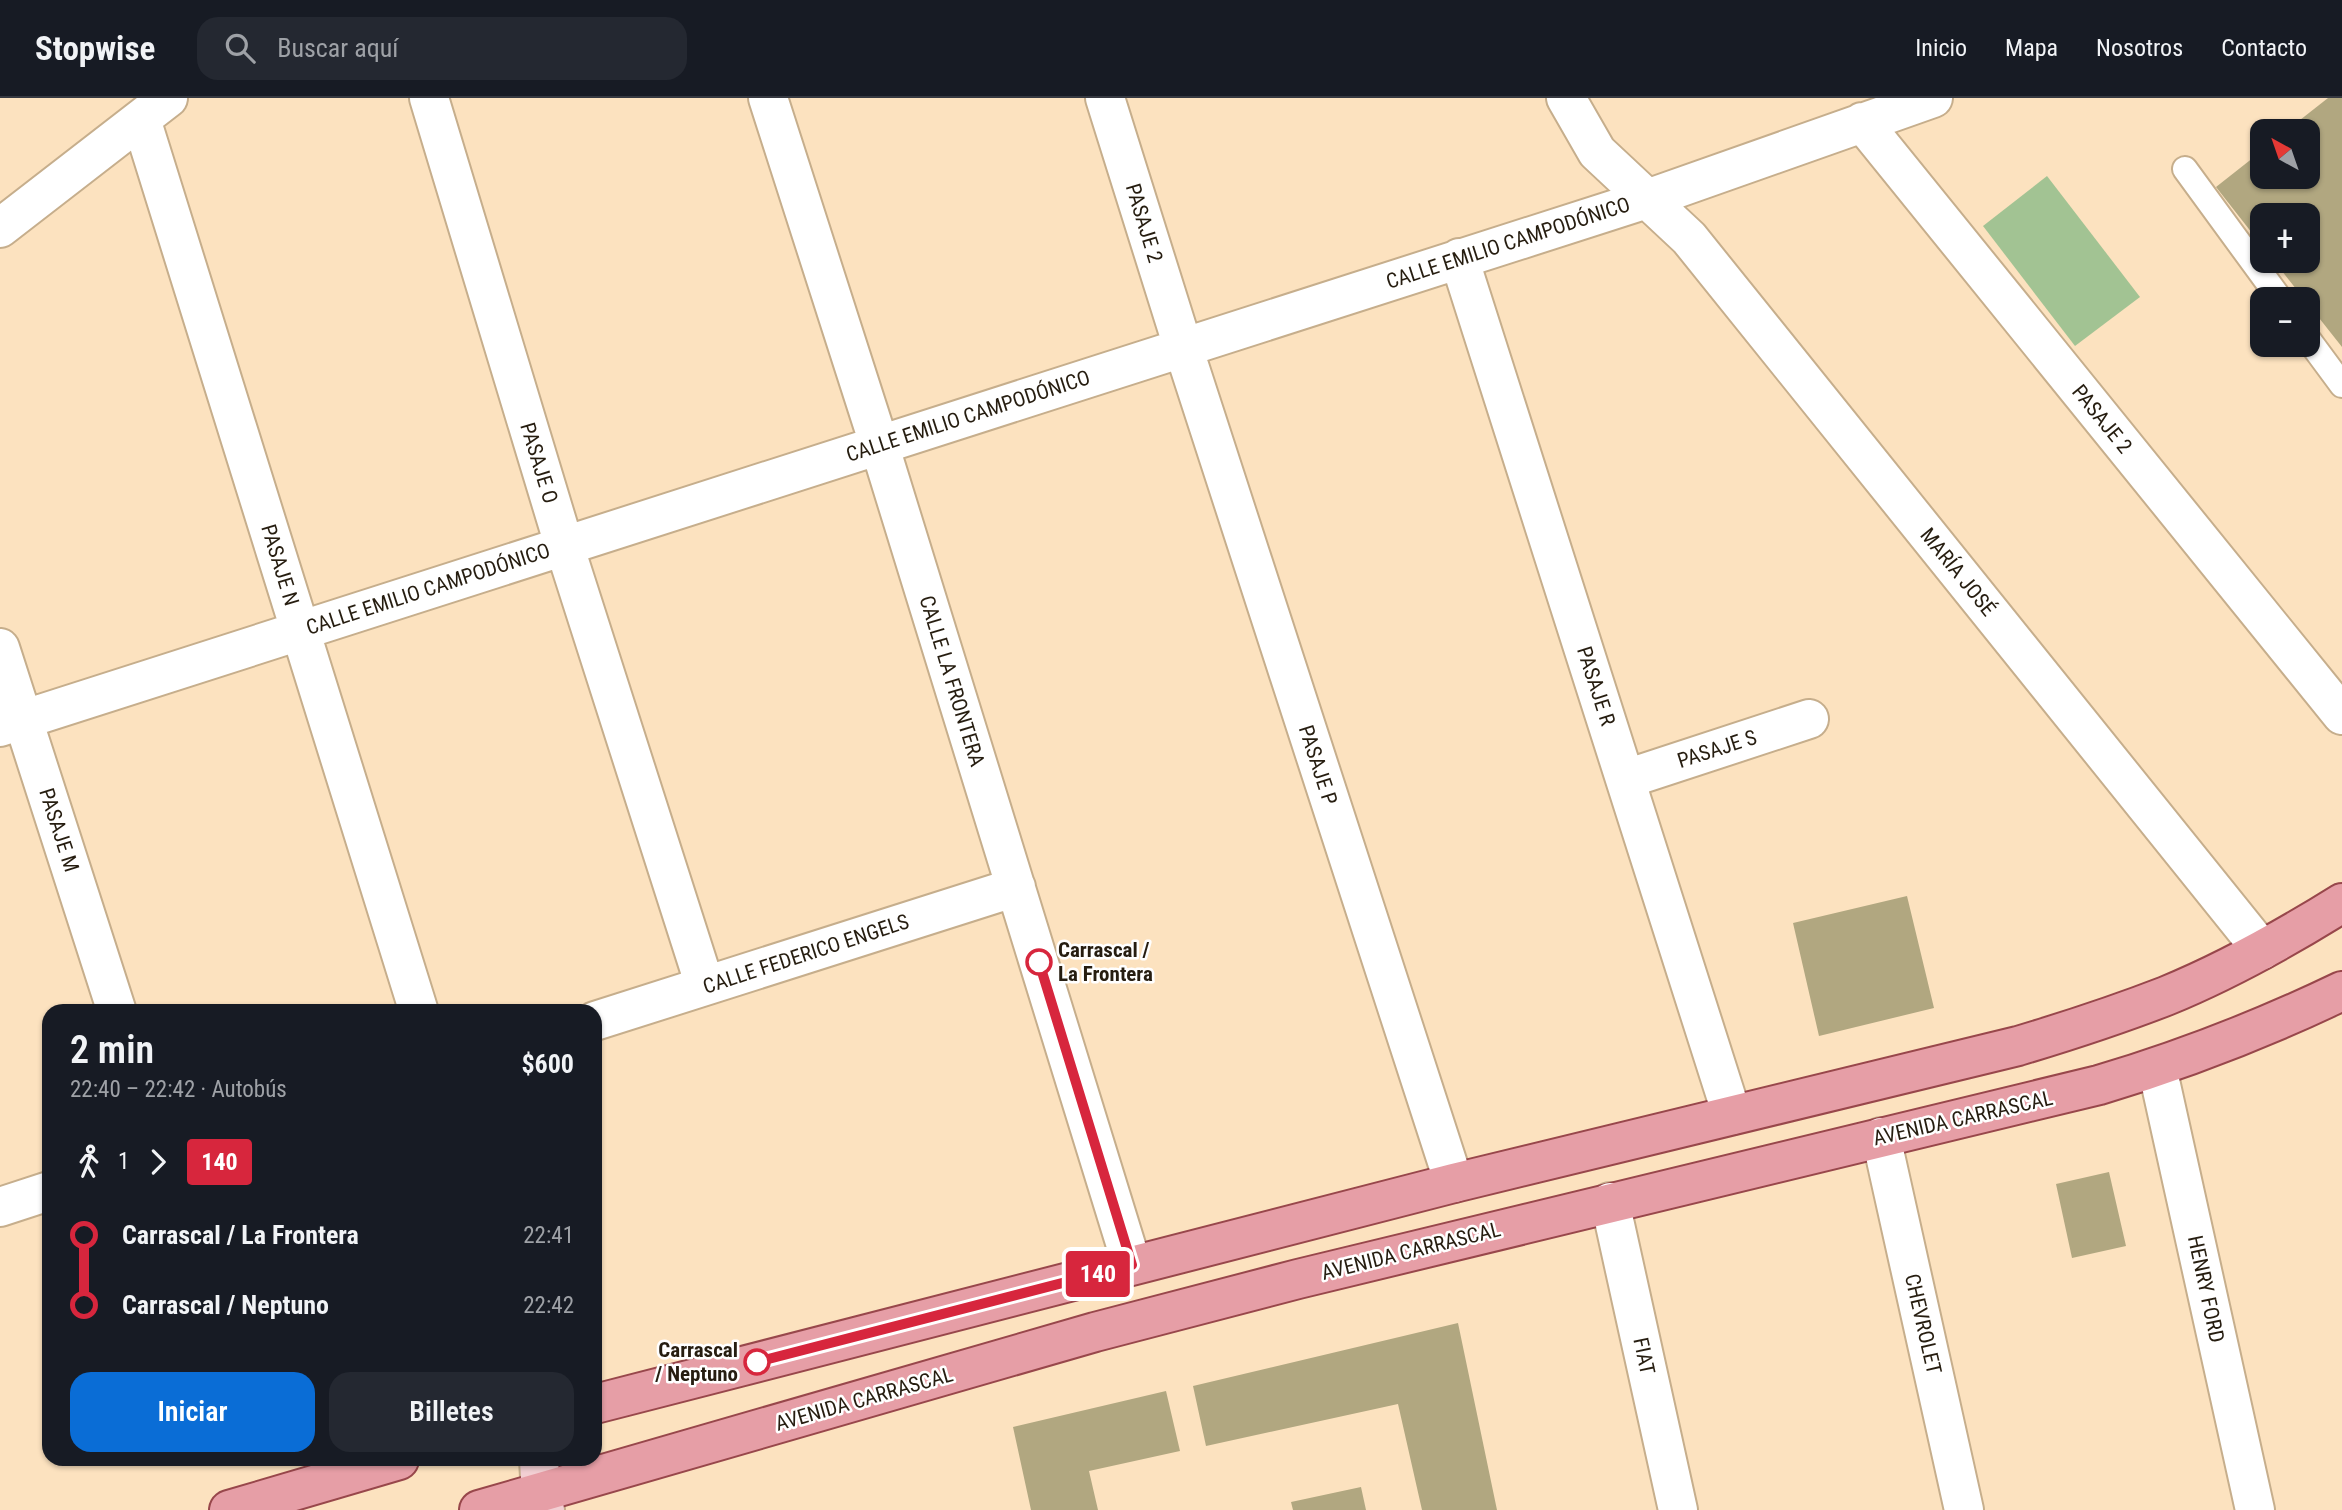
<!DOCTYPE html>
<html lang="es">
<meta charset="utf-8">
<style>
body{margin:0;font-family:"Roboto Condensed",sans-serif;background:#242831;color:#f1f3f6;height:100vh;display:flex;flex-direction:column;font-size:26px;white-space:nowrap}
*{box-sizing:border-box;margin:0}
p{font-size:23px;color:#9ea1a6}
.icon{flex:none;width:38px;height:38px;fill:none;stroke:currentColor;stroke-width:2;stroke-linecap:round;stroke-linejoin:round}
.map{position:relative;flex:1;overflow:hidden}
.panel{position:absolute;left:42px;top:906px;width:560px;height:462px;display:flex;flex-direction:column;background:#171b24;border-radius:21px;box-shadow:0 2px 5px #0004}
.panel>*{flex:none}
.badge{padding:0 14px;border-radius:5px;font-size:24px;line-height:46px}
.needle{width:46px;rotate:320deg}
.buttons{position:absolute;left:2250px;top:21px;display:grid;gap:14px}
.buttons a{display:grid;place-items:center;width:70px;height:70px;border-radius:14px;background:#171b24;box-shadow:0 2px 5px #0004;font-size:35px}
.map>.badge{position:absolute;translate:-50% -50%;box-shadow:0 0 0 4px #fff}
.legs{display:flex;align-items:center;gap:10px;height:77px;padding:0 28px;font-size:23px}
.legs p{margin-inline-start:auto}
.headline{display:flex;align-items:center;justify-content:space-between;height:119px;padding:0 28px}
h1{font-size:38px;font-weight:600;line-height:52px}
.action{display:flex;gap:14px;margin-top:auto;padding:14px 28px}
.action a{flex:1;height:80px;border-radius:21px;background:#0a6dd6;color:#fff;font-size:28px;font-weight:600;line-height:80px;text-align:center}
.action a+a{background:#242831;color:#f1f3f6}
ul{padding:0 28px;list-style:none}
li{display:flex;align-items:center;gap:24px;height:70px;font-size:26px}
li i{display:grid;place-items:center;width:10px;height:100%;margin:0 9px;background:currentColor}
li i::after{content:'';width:18px;height:18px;margin:-9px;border:5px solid;border-radius:50%;background:#171b24}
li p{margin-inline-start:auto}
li:first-child i{background:linear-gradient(#0000 50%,currentColor 0)}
li:last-child i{background:linear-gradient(currentColor 50%,#0000 0)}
header{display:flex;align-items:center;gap:42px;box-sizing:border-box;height:98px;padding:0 35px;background:#171b24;border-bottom:2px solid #363941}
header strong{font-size:33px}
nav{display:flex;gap:38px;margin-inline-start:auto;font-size:24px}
.search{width:490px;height:63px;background:#242831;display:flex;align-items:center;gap:18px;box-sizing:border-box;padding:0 24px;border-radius:21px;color:#9ea1a6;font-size:26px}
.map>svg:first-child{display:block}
.green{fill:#a2c393}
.building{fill:#b1a780}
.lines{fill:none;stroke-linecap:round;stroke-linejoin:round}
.service-casing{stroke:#c6ae8c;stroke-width:28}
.minor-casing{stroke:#c6ae8c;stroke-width:42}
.secondary-casing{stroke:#c6ae8c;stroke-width:42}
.primary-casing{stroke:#98474b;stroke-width:42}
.service{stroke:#fff;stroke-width:24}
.minor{stroke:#fff;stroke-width:38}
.secondary{stroke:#f2cfd3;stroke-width:38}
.primary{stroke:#e69ea6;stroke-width:38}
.line-1-casing{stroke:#fff;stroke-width:16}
.line-1{stroke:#d7263d;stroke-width:10}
.stop-1-dot{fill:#fff;stroke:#d7263d;stroke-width:3.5}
.labels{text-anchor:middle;stroke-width:5;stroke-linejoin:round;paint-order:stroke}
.street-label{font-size:21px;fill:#261d10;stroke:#fff}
.stop-label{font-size:21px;font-weight:bold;fill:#261d10;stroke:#fff;text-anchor:start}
</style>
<header>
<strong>Stopwise</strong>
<div class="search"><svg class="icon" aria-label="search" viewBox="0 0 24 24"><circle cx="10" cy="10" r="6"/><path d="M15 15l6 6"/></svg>Buscar aquí</div>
<nav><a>Inicio</a><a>Mapa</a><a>Nosotros</a><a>Contacto</a></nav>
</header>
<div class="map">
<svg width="2342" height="1412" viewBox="0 0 2342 1412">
<rect width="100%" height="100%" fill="#fce2bf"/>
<path class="green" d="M2047,78L2140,199L2075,248L1983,128Z"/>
<path class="building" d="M2328,0H2342V249L2308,206V201H2304L2274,163H2308V117H2263V149L2216,89L2263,52V79H2308V33H2286Z
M1907,798L1934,910L1819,938L1793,825Z
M2109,1074L2126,1148L2072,1160L2056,1086Z
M1458,1225L1497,1412H1422L1398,1306L1206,1348L1193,1288Z
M1166,1293L1180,1353L1089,1373L1098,1412H1031L1013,1329Z
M1361,1389L1366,1412H1293L1291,1404Z"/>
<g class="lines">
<g class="service-casing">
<path id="service" d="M2185,71L2280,201
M2308,241L2342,287"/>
</g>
<g class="minor-casing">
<path id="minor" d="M429,0L564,447L705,888
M768,0L879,346L1132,1167
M1105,0L1183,249L1454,1085
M1566,0L1597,54L1689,140L2262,852
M141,21L419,914
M1862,24L2342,617
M0,130L168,0
M1459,160L1732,1017
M0,550L117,914
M0,629L1647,101L1933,0
M1626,681L1809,621
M595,923L1016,789
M2157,969L2255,1412
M1881,1039L1964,1412
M1610,1104L1678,1412
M0,1109L49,1093"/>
</g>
<g class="secondary-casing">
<path id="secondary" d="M539,1362L541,1395L545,1412"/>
</g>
<g class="primary-casing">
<path id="primary" d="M595,1306L1454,1085L2018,948C2068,933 2117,917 2166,898C2227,873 2286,840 2342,805
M229,1412L399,1362
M479,1412L1095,1234L1298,1181L2099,987C2183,962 2263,931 2342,893"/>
</g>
<use href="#service" class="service"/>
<use href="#minor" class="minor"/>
<use href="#secondary" class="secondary"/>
<use href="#primary" class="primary"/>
</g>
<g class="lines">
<g class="line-1-casing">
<path id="line-1" d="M757,1264L1132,1167L1039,864"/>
</g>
<use href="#line-1" class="line-1"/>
</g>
<g class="stop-1-dot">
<circle cx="1039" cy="864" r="12"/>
<circle cx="757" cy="1264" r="12"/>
</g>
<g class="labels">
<g class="street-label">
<text transform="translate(1144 125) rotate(73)" y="7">PASAJE 2</text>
<text transform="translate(1508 145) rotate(-18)" y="7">CALLE EMILIO CAMPODÓNICO</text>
<text transform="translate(968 318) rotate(-18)" y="7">CALLE EMILIO CAMPODÓNICO</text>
<text transform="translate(2102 321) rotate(51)" y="7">PASAJE 2</text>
<text transform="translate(539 365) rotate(73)" y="7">PASAJE O</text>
<text transform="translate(280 467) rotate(73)" y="7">PASAJE N</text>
<text transform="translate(1958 474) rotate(51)" y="7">MARÍA JOSÉ</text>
<text transform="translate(428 491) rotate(-18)" y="7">CALLE EMILIO CAMPODÓNICO</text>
<text transform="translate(952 583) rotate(73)" y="7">CALLE LA FRONTERA</text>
<text transform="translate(1596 588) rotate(72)" y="7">PASAJE R</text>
<text transform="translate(1717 651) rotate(-18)" y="7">PASAJE S</text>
<text transform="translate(1318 667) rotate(72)" y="7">PASAJE P</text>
<text transform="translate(59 732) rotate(72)" y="7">PASAJE M</text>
<text transform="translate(806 856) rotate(-18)" y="7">CALLE FEDERICO ENGELS</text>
<text transform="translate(1963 1020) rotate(-13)" y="7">AVENIDA CARRASCAL</text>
<text transform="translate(1411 1153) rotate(-14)" y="7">AVENIDA CARRASCAL</text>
<text transform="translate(2206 1191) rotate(78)" y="7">HENRY FORD</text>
<text transform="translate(1923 1226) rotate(77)" y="7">CHEVROLET</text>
<text transform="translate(1644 1258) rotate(78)" y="7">FIAT</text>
<text transform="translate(864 1301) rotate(-16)" y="7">AVENIDA CARRASCAL</text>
</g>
<g class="stop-label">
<text x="1058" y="859">Carrascal /<tspan x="1058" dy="24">La Frontera</tspan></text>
<text x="738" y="1259" text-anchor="end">Carrascal<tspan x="738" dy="24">/ Neptuno</tspan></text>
</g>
</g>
</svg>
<div class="buttons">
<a><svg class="needle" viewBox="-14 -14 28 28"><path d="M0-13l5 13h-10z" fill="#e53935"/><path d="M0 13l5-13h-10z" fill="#9ea1a6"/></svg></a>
<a>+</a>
<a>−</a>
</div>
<b class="badge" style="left:1098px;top:1176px;background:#d7263d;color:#fff">140</b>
<section class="panel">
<div class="headline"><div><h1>2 min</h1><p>22:40 – 22:42 · Autobús</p></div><b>$600</b></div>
<div class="legs"><svg class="icon" aria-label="walk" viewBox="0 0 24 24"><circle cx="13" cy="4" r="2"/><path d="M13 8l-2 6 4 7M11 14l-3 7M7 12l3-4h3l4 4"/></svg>1<svg class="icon" aria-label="forward" viewBox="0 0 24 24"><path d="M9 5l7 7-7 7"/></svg><b class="badge" style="background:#d7263d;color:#fff">140</b></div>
<ul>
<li><i style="color:#d7263d"></i><b>Carrascal / La Frontera</b><p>22:41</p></li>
<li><i style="color:#d7263d"></i><b>Carrascal / Neptuno</b><p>22:42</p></li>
</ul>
<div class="action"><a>Iniciar</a><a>Billetes</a></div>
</section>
</div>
